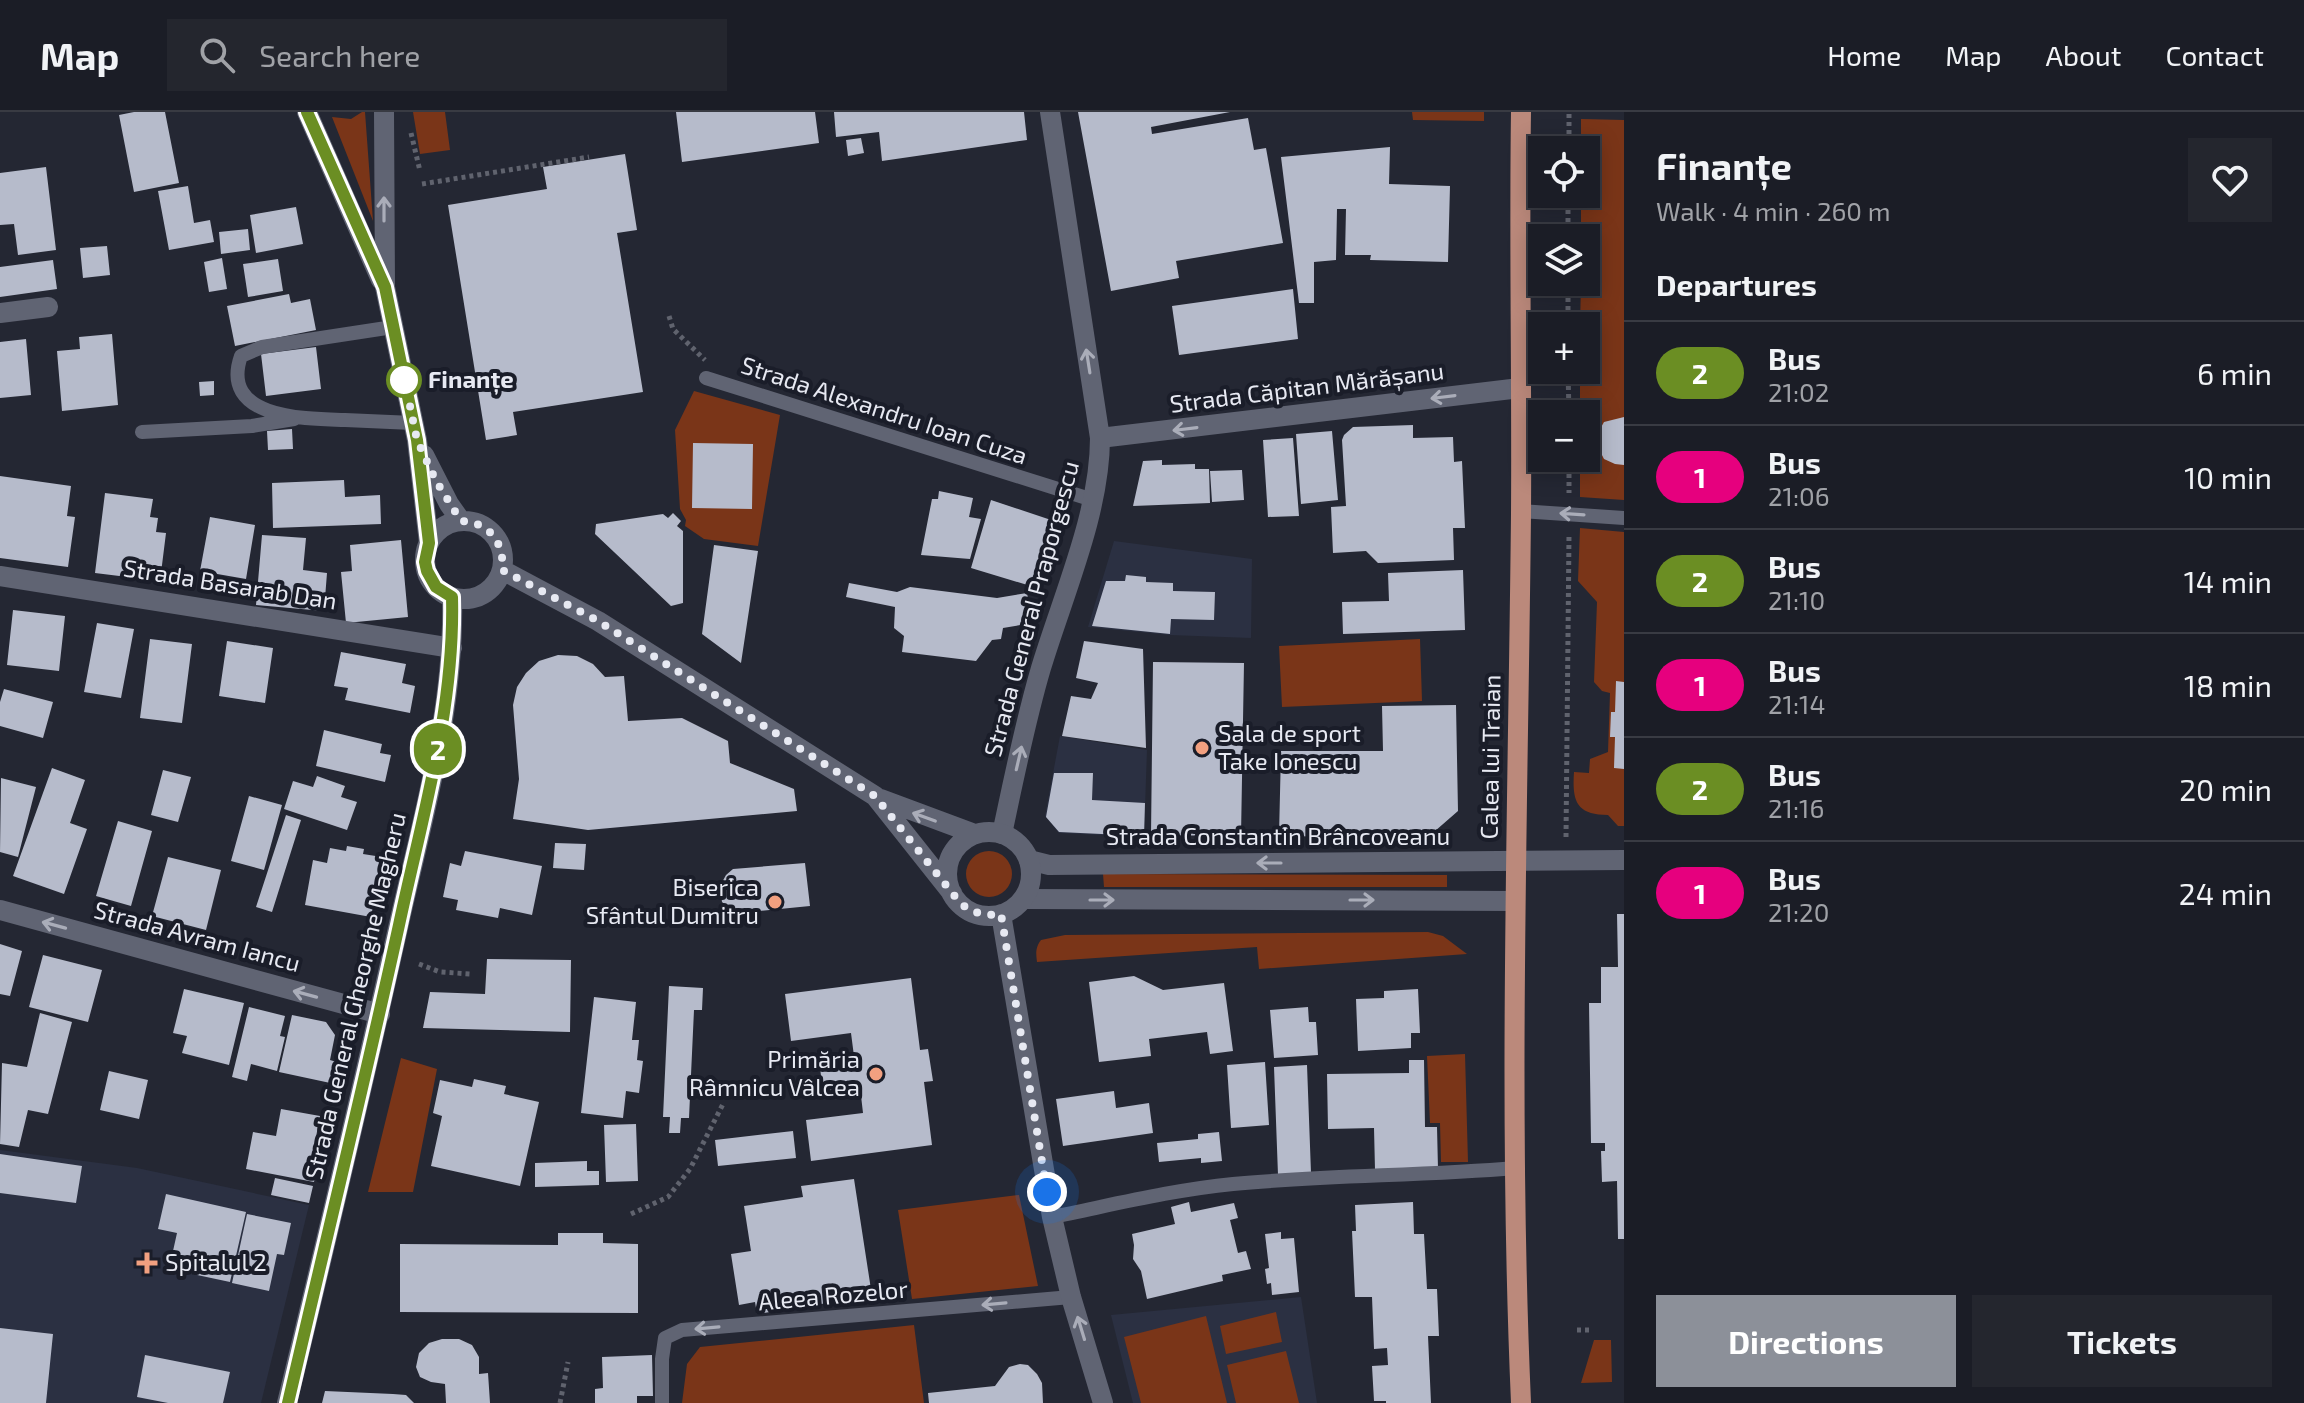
<!DOCTYPE html>
<meta charset="utf-8">
<style>
body{margin:0;font-family:"Exo 2",sans-serif;background:#24262e;color:#f1f3f6;height:100vh;display:flex;flex-direction:column;font-size:30px;white-space:nowrap}
*{box-sizing:border-box;margin:0}
p{font-size:26px;color:#a0a2a7}
.icon{flex:none;width:44px;height:44px;fill:none;stroke:currentColor;stroke-width:2;stroke-linecap:round;stroke-linejoin:round}
.map{position:relative;flex:1;overflow:hidden}
.drawer{display:flex;flex-direction:column;background:#1b1d26;width:680px}
.drawer>*{flex:none}
.badge{padding:0 16px;border-radius:26px;font-size:28px;line-height:52px}
.controls{position:absolute;left:1528px;top:24px;display:grid;gap:16px}
.controls a{display:grid;place-items:center;width:72px;height:72px;border-radius:0px;background:#1b1d26;box-shadow:0 4px 20px #0003,0 0 0 2px #393b43;font-size:40px}
.you{position:absolute;width:40px;height:40px;margin:-20px;border:6px solid #fff;border-radius:50%;background:#1a73e8;box-shadow:0 0 0 12px #1a73e833}
.map>.badge{position:absolute;translate:-50% -50%;box-shadow:0 0 0 4px #fff}
h2{padding:0 32px;font-size:30px;line-height:72px}
.round{display:grid;place-items:center;flex:none;width:84px;height:84px;border-radius:0px;background:#24262e}
.head{display:flex;align-items:center;justify-content:space-between;height:136px;padding:0 32px}
h1{font-size:38px;font-weight:700;line-height:60px}
.button{display:flex;gap:16px;margin-top:auto;padding:16px 32px}
.button a{flex:1;height:92px;border-radius:0px;background:#8c9099;color:#fff;font-size:32px;font-weight:700;line-height:92px;text-align:center}
.button a+a{background:#24262e;color:#f1f3f6}
ul{padding:0;list-style:none}
li{display:flex;align-items:center;gap:24px;height:104px;padding:0 32px;border-top:2px solid #393b43}
li div{flex:1}
li b{display:block;font-size:30px}
li em{font-style:normal}
li .badge{min-width:88px;font-weight:700;text-align:center}
header{display:flex;align-items:center;gap:48px;box-sizing:border-box;height:112px;padding:0 40px;background:#1b1d26;border-bottom:2px solid #393b43}
header strong{font-size:38px}
nav{display:flex;gap:44px;margin-inline-start:auto;font-size:28px}
.search{width:560px;height:72px;background:#24262e;display:flex;align-items:center;gap:20px;box-sizing:border-box;padding:0 28px;border-radius:0px;color:#a0a2a7;font-size:30px}
main{display:flex;flex:1;min-height:0}
.map>svg:first-child{display:block}
.built{fill:#2b3042}
.green{fill:#7a3518}
.building{fill:#b6bbcb}
.lines{fill:none;stroke-linecap:round;stroke-linejoin:round}
.path{stroke:#60636e;stroke-width:5;stroke-dasharray:4 4;stroke-linecap:butt}
.service{stroke:#606473;stroke-width:14}
.minor{stroke:#606473;stroke-width:20}
.tertiary{stroke:#606473;stroke-width:20}
.primary{stroke:#bb897b;stroke-width:20}
.oneway{stroke:#aaadb9}
.line-casing{stroke:#fff;stroke-width:18}
.line{stroke:#6b8e23;stroke-width:12}
.walk{stroke:#e7e9f2;stroke-width:8;stroke-dasharray:0 14.4}
.stop-dot{fill:#fff;stroke:#6b8e23;stroke-width:4}
.poi-dot{fill:#f2a080;stroke:#1a1d29;stroke-width:3}
.labels{text-anchor:middle;stroke-width:8;stroke-linejoin:round;paint-order:stroke}
.stop-label{font-size:24px;font-weight:bold;fill:#e7e9f2;stroke:#1a1d29;text-anchor:start}
.street-label{font-size:24px;fill:#e7e9f2;stroke:#1a1d29}
.poi-label{font-size:24px;fill:#e7e9f2;stroke:#1a1d29;text-anchor:start}
</style>
<header>
<strong>Map</strong>
<div class="search"><svg class="icon" aria-label="search" viewBox="0 0 24 24"><circle cx="10" cy="10" r="6"/><path d="M15 15l6 6"/></svg>Search here</div>
<nav><a>Home</a><a>Map</a><a>About</a><a>Contact</a></nav>
</header>
<main>
<div class="map">
<svg width="1624" height="1291" viewBox="0 0 1624 1291">
<rect width="100%" height="100%" fill="#242733"/>
<path class="built" d="M1114,429L1252,447L1251,526L1170,523L1088,515Z
M1060,624L1147,638L1144,725L1059,721L1045,704Z
M0,1038L137,1056L309,1093L261,1291H0Z
M1301,1185L1317,1291H1133L1111,1203Z"/>
<path class="green" d="M362,0H365L373,109L332,5L351,7Z
M413,0H445L450,38L420,42Z
M1412,0H1484V9L1413,8Z
M1581,7L1624,8V388L1580,385V346H1586V302H1580V258H1586V214H1580L1581,170H1586V126H1581V82H1586V38H1581Z
M694,279L780,303L758,434L704,427L685,414L686,408L680,397L675,318Z
M1580,416L1624,420V714H1618L1608,703C1576,703 1572,689 1574,660L1589,661L1590,647L1608,640L1610,581L1602,579L1594,570L1597,490L1578,469Z
M1420,527L1422,589L1282,595L1279,534Z
M966 762a23 23 0 1 1 46 0a23 23 0 1 1-46 0Z
M1103,762L1447,763V775H1104Z
M1428,820L1443,824L1467,842L1259,857L1257,835L1037,850C1036,842 1035,836 1041,828L1065,823Z
M1465,942L1468,1050H1441L1440,1011H1430L1427,944Z
M401,946L437,957L413,1080H368Z
M1019,1083L1038,1174L912,1187L898,1098Z
M1276,1200L1282,1230L1226,1242L1220,1214Z
M1206,1204L1227,1291H1141L1124,1225Z
M914,1213L924,1291H682L687,1252L700,1235Z
M1594,1228H1611L1612,1270L1581,1271Z
M1286,1239L1299,1291H1236L1227,1253Z"/>
<path class="building" d="M134,0H165L179,71L134,80L119,3Z
M676,0H815L819,31L682,50Z
M834,0H1024L1027,28L882,49L879,20L836,25Z
M1078,0H1230L1151,15L1152,22L1248,6L1254,38L1266,36L1283,131L1176,149L1179,166L1111,179Z
M861,26L864,41L848,44L846,28Z
M1390,35L1389,72L1450,74L1448,150L1370,148L1371,143H1345L1346,97H1337L1336,148L1314,150V191H1299L1281,45Z
M625,42L637,118L617,121L643,280L513,300L517,323L486,328L448,93L547,77L543,55Z
M46,55L56,138L18,143L14,112L0,113V61Z
M188,74L194,111L210,108L214,130L169,138L158,79Z
M296,95L303,132L256,141L250,103Z
M248,117L250,138L221,142L219,120Z
M107,134L110,163L83,166L80,136Z
M222,146L227,177L209,180L204,150Z
M278,147L283,179L248,185L243,152Z
M53,148L57,177L0,185V155Z
M1293,177L1298,227L1179,243L1172,194Z
M289,182L291,191L310,187L316,218L235,234L227,194Z
M112,222L118,293L62,299L57,239L80,237L79,225Z
M26,227L31,283L0,286V230Z
M316,235L321,277L266,284L261,242Z
M214,269V283L200,284L199,270Z
M1624,305V353L1615,352L1604,347L1597,333L1599,319L1604,310Z
M1413,313V326L1453,325L1454,350L1462,349L1465,416H1453L1454,448L1378,451L1366,439L1333,441L1331,395L1346,394L1342,328L1344,323L1353,315Z
M292,317L293,337L268,338L267,319Z
M1332,319L1338,388L1301,392L1296,322Z
M1293,326L1299,404L1268,405L1263,328Z
M693,331L753,332L752,397L692,396Z
M1162,348V353L1195,352V357H1209L1210,391L1133,394L1143,349Z
M1242,358L1244,388L1212,390L1210,359Z
M0,364L71,374L67,404L75,405L68,455L0,446Z
M344,368L345,385L380,383L381,412L273,416L272,371Z
M939,379L973,386L969,405L981,407L970,447L921,443L932,387H938Z
M105,381L153,387L150,405L158,406L156,420L166,421L160,469L95,461Z
M991,388L1057,410L1054,420L1061,429L1050,434L1055,442L1044,447L1049,458L1038,460L1034,475L971,456Z
M673,401L681,409L677,414L683,419V491L671,494L595,422L596,412L663,402L668,406Z
M210,405L255,413L246,467L200,459Z
M262,423L306,426L303,458L327,461L324,499L256,493Z
M401,428L408,505L346,511L341,460L352,459L350,433Z
M714,433L758,439L741,551L702,522Z
M1463,458L1465,518L1343,522L1342,490L1389,489L1388,461Z
M1126,463L1146,465V470L1173,471V479L1215,480L1214,508L1171,507L1170,522L1092,514L1106,469H1125Z
M849,471L897,480L910,475L997,486L1027,481L1032,511L1003,516L1001,527L992,528L976,549L902,540L904,524L894,516L895,495L846,485Z
M13,498L65,504L59,559L7,553Z
M97,511L134,517L121,586L84,580Z
M150,527L192,532L182,611L140,606Z
M227,529L273,536L265,591L219,584Z
M1084,529L1143,537L1146,636L1062,624L1071,584L1091,587L1098,571L1076,566Z
M341,540L406,552L402,571L415,574L410,601L345,588L348,576L334,574Z
M558,543L577,544L593,552L605,565L624,564L628,609L682,606L728,629L730,651L794,677L797,699L588,718L513,707L519,667L513,593L517,575L526,561L539,549Z
M1153,550L1244,551L1241,724L1151,723Z
M1616,569L1624,570V657L1614,656L1615,625H1610L1611,600H1615Z
M4,577L53,590L43,626L0,614V590Z
M1456,593L1458,699L1427,726L1279,724L1281,639H1383L1382,594Z
M324,618L382,632L380,641L391,643L385,670L316,654Z
M52,656L85,668L70,711L87,717L64,782L13,764Z
M163,658L191,665L178,710L151,703Z
M1054,661H1093L1092,688L1145,691L1144,724L1059,720L1046,705Z
M317,664L345,674L341,685L357,690L347,718L284,697L293,669L313,675Z
M1,666L36,675L18,745L0,740Z
M249,684L282,693L264,758L231,749Z
M286,703L301,708L272,800L256,795Z
M118,709L152,719L131,794L96,784Z
M555,731L586,732L584,758L553,756Z
M347,734L364,737L363,742L382,745L371,805L305,793L313,748L327,751L330,736L346,739Z
M465,739L542,754L532,803L500,796L498,806L456,798L458,788L443,785L450,751L461,754Z
M168,745L221,758L206,818L152,804Z
M805,751L810,794L740,801L732,799L722,790L720,774L726,763L733,757Z
M1617,802H1624V1127H1618L1617,1069L1602,1070L1601,1039H1605V1031H1591L1589,891H1601V855H1618Z
M0,832L22,839L10,884L0,882Z
M43,843L102,858L88,910L29,895Z
M487,847L571,848L570,920L423,916L430,880L485,882Z
M1134,864L1163,878L1224,871L1233,939L1210,942L1207,920L1149,927L1151,944L1099,950L1089,870Z
M911,866L920,938L928,937L933,969L924,970L932,1033L811,1049L806,1008L863,1001L860,975L823,979L820,956L855,952L851,921L791,929L785,882Z
M669,874L703,876L702,898H694L689,1006H681L680,1021H669L670,1005H663Z
M184,877L244,891L229,953L182,941L187,924L173,921Z
M1418,877L1420,921H1411V936L1358,939L1356,887L1384,886V879Z
M594,885L636,890L632,928H639L637,948L643,949L639,981L626,979L623,1006L581,1001Z
M249,895L285,904L280,924L285,925L277,959L251,952L247,969L232,965Z
M1308,895L1309,910H1316L1318,943L1274,946L1270,898Z
M40,901L72,910L48,1002L28,998L19,1035L0,1032L2,951L27,955Z
M292,903L326,910L335,923L330,948L340,951L335,972L279,960Z
M1409,948H1424L1425,1015H1437L1438,1057L1375,1058L1374,1016L1328,1017L1327,962L1409,961Z
M1265,950L1269,1013L1231,1016L1227,953Z
M1307,953L1311,1061L1278,1063L1274,955Z
M109,959L148,968L139,1007L100,998Z
M474,967L506,974L504,982L539,990L520,1074L431,1054L442,1004L433,1001L440,968L472,975Z
M1114,979L1116,996L1149,991L1153,1021L1063,1034L1056,987Z
M281,997L320,1004L312,1046L318,1047L314,1070L246,1057L253,1020L276,1024Z
M636,1012L638,1069L606,1070L604,1013Z
M793,1019L796,1046L718,1054L715,1028Z
M1219,1020L1222,1049L1201,1051V1046L1159,1050L1157,1031L1198,1027V1022Z
M0,1042L82,1054L76,1091L0,1081Z
M587,1049V1059H599V1073L535,1075V1051Z
M275,1066L313,1074L309,1091L271,1083Z
M854,1067L872,1184L757,1202L755,1190L739,1193L731,1142L751,1139L744,1094L803,1085L801,1074Z
M166,1082L246,1100L230,1170L169,1157L177,1121L158,1117Z
M1189,1090L1191,1100L1234,1091L1238,1106L1230,1108L1238,1141L1246,1139L1251,1157L1222,1163L1223,1169L1147,1187L1141,1159L1133,1147L1134,1133L1132,1122L1175,1112L1171,1095Z
M1413,1090L1414,1122H1424L1427,1177H1437L1439,1224H1428L1431,1291H1386V1289H1374L1372,1254L1388,1253L1387,1236L1374,1237L1372,1185H1355L1352,1119H1356L1355,1093Z
M247,1102L291,1111L284,1143L277,1142L269,1179L232,1171Z
M1281,1120V1127L1294,1126L1299,1180L1272,1183L1271,1171L1267,1172L1265,1157L1269,1156L1265,1122Z
M558,1121H603V1131L638,1132V1201L400,1200V1132L558,1133Z
M0,1216L53,1222L46,1291H0Z
M442,1227H459L472,1233L479,1245V1262L488,1261L490,1291H446L445,1272L431,1270L420,1265L416,1255L419,1241L429,1231Z
M145,1243L230,1260L223,1291H168L137,1285Z
M652,1243L653,1284H637V1291H595V1277L603,1276L602,1245Z
M1020,1252L1028,1253L1037,1262L1042,1271L1043,1291H929L928,1281L995,1274L1009,1255Z
M325,1279L393,1282L406,1283L414,1291H322Z"/>
<g class="lines">
<path class="path" d="M411,21L420,59
M1569,38V0
M422,72L589,45
M1568,126V82
M669,204L673,217L705,248
M1568,214V170
M1586,225H1588
M1568,258L1569,302
M1569,346V381
M1566,725L1569,423
M419,852L440,860L471,862
M631,1102L668,1085L690,1057L724,990
M1577,1218H1593
M560,1291L568,1250"/>
<path class="service" d="M393,215L262,235L241,244C219,307 306,307 345,308C368,309 391,310 413,311
M706,266L1093,388
M142,320L252,314L294,307
M1521,399L1624,406
M1052,1105C1112,1093 1172,1078 1233,1072C1327,1063 1422,1064 1515,1056
M662,1291V1247L665,1226L682,1218L1071,1185"/>
<path class="minor" d="M0,201L48,195
M1100,326L1520,276
M0,464L452,536
M1002,722C1014,666 1025,610 1041,556C1063,483 1100,401 1100,326L1050,0
M1029,748L1049,753L1624,748
M1024,787L1515,789
M0,798L380,902"/>
<path class="tertiary" d="M307,0L381,168
M384,0L385,175L417,328L429,431
M424,343L449,392L461,409
M425 448a39 39 0 1 1 78 0a39 39 0 1 1-78 0Z
M502,458L598,509L875,684L952,781
M881,687L975,722
M947 762a42 42 0 1 1 84 0a42 42 0 1 1-84 0Z
M1001,802L1052,1105L1071,1185L1103,1291
M287,1291C326,1130 364,969 400,807C424,701 455,594 452,485"/>
<path class="primary" d="M1521,0C1519,134 1522,268 1521,402C1518,698 1508,995 1521,1291"/>
</g>
<defs><path id="oneway-shaft" d="M-6 0H5M1.5-3L5.5 0L1.5 3" fill="none" stroke-width="1.6" stroke-linecap="round" stroke-linejoin="round" transform="scale(2)"/></defs>
<g class="oneway">
<use href="#oneway-shaft" transform="translate(384 97) rotate(-90)"/>
<use href="#oneway-shaft" transform="translate(1088 249) rotate(-99)"/>
<use href="#oneway-shaft" transform="translate(1443 285) rotate(173)"/>
<use href="#oneway-shaft" transform="translate(1185 317) rotate(173)"/>
<use href="#oneway-shaft" transform="translate(1572 402) rotate(-176)"/>
<use href="#oneway-shaft" transform="translate(1019 646) rotate(-77)"/>
<use href="#oneway-shaft" transform="translate(924 705) rotate(-160)"/>
<use href="#oneway-shaft" transform="translate(1269 751) rotate(180)"/>
<use href="#oneway-shaft" transform="translate(1102 788)"/>
<use href="#oneway-shaft" transform="translate(1362 788)"/>
<use href="#oneway-shaft" transform="translate(54 813) rotate(-165)"/>
<use href="#oneway-shaft" transform="translate(305 882) rotate(-165)"/>
<use href="#oneway-shaft" transform="translate(994 1192) rotate(175)"/>
<use href="#oneway-shaft" transform="translate(707 1216) rotate(175)"/>
<use href="#oneway-shaft" transform="translate(1081 1216) rotate(-107)"/>
</g>
<g class="lines">
<g class="line-casing">
<path id="line" d="M288,1291C325,1132 364,973 399,813C422,705 455,596 452,485L436,475L427,459L425,450L429,431L417,328L385,175L307,0"/>
</g>
<use href="#line" class="line"/>
<path class="walk" d="M404,268L403,260L417,328L436,369L461,409C489,410 505,431 502,458L598,509L875,684L961,792C975,802 985,804 1001,802L1047,1080"/>
</g>
<circle class="stop-dot" cx="404" cy="268" r="16"/>
<g class="poi-dot">
<circle cx="1202" cy="636" r="8"/>
<circle cx="775" cy="790" r="8"/>
<circle cx="876" cy="962" r="8"/>
<path d="M143 1139h8v8h8v8h-8v8h-8v-8h-8v-8h8z"/>
</g>
<g class="labels">
<g class="stop-label">
<text x="428" y="276">Finanțe</text>
</g>
<g class="street-label">
<text transform="translate(1307 276) rotate(-7)" y="8">Strada Căpitan Mărășanu</text>
<text transform="translate(884 299) rotate(18)" y="8">Strada Alexandru Ioan Cuza</text>
<text transform="translate(230 473) rotate(9)" y="8">Strada Basarab Dan</text>
<text transform="translate(1032 497) rotate(-75)" y="8">Strada General Praporgescu</text>
<text transform="translate(1491 645) rotate(-89)" y="8">Calea lui Traian</text>
<text x="1278" y="733">Strada Constantin Brâncoveanu</text>
<text transform="translate(197 825) rotate(15)" y="8">Strada Avram Iancu</text>
<text transform="translate(356 884) rotate(-77)" y="8">Strada General Gheorghe Magheru</text>
<text transform="translate(833 1184) rotate(-5)" y="8">Aleea Rozelor</text>
</g>
<g class="poi-label">
<text x="1218" y="630">Sala de sport<tspan x="1218" dy="28">Take Ionescu</tspan></text>
<text x="759" y="784" text-anchor="end">Biserica<tspan x="759" dy="28">Sfântul Dumitru</tspan></text>
<text x="860" y="956" text-anchor="end">Primăria<tspan x="860" dy="28">Râmnicu Vâlcea</tspan></text>
<text x="165" y="1159">Spitalul 2</text>
</g>
</g>
</svg>
<div class="controls">
<a><svg class="icon" aria-label="locate" viewBox="0 0 24 24"><circle cx="12" cy="12" r="6"/><path d="M12 2v4M12 18v4M2 12h4M18 12h4"/></svg></a>
<a><svg class="icon" aria-label="layers" viewBox="0 0 24 24"><path d="M12 4l9 5-9 5-9-5zM3 14l9 5 9-5"/></svg></a>
<a>+</a>
<a>−</a>
</div>
<div class="you" style="left:1047px;top:1080px"></div>
<b class="badge" style="left:438px;top:637px;background:#6b8e23;color:#fff">2</b>
</div>
<section class="drawer">
<div class="head"><div><h1>Finanțe</h1><p>Walk · 4 min · 260 m</p></div><a class="round"><svg class="icon" aria-label="heart" viewBox="0 0 24 24"><path d="M12 20l-8-8c-3-5 5-10 8-4 3-6 11-1 8 4z"/></svg></a></div>
<h2>Departures</h2>
<ul>
<li><span class="badge" style="background:#6b8e23;color:#fff">2</span><div><b>Bus</b><p>21:02</p></div><em>6 min</em></li>
<li><span class="badge" style="background:#e6007e;color:#fff">1</span><div><b>Bus</b><p>21:06</p></div><em>10 min</em></li>
<li><span class="badge" style="background:#6b8e23;color:#fff">2</span><div><b>Bus</b><p>21:10</p></div><em>14 min</em></li>
<li><span class="badge" style="background:#e6007e;color:#fff">1</span><div><b>Bus</b><p>21:14</p></div><em>18 min</em></li>
<li><span class="badge" style="background:#6b8e23;color:#fff">2</span><div><b>Bus</b><p>21:16</p></div><em>20 min</em></li>
<li><span class="badge" style="background:#e6007e;color:#fff">1</span><div><b>Bus</b><p>21:20</p></div><em>24 min</em></li>
</ul>
<div class="button"><a>Directions</a><a>Tickets</a></div>
</section>
</main>
